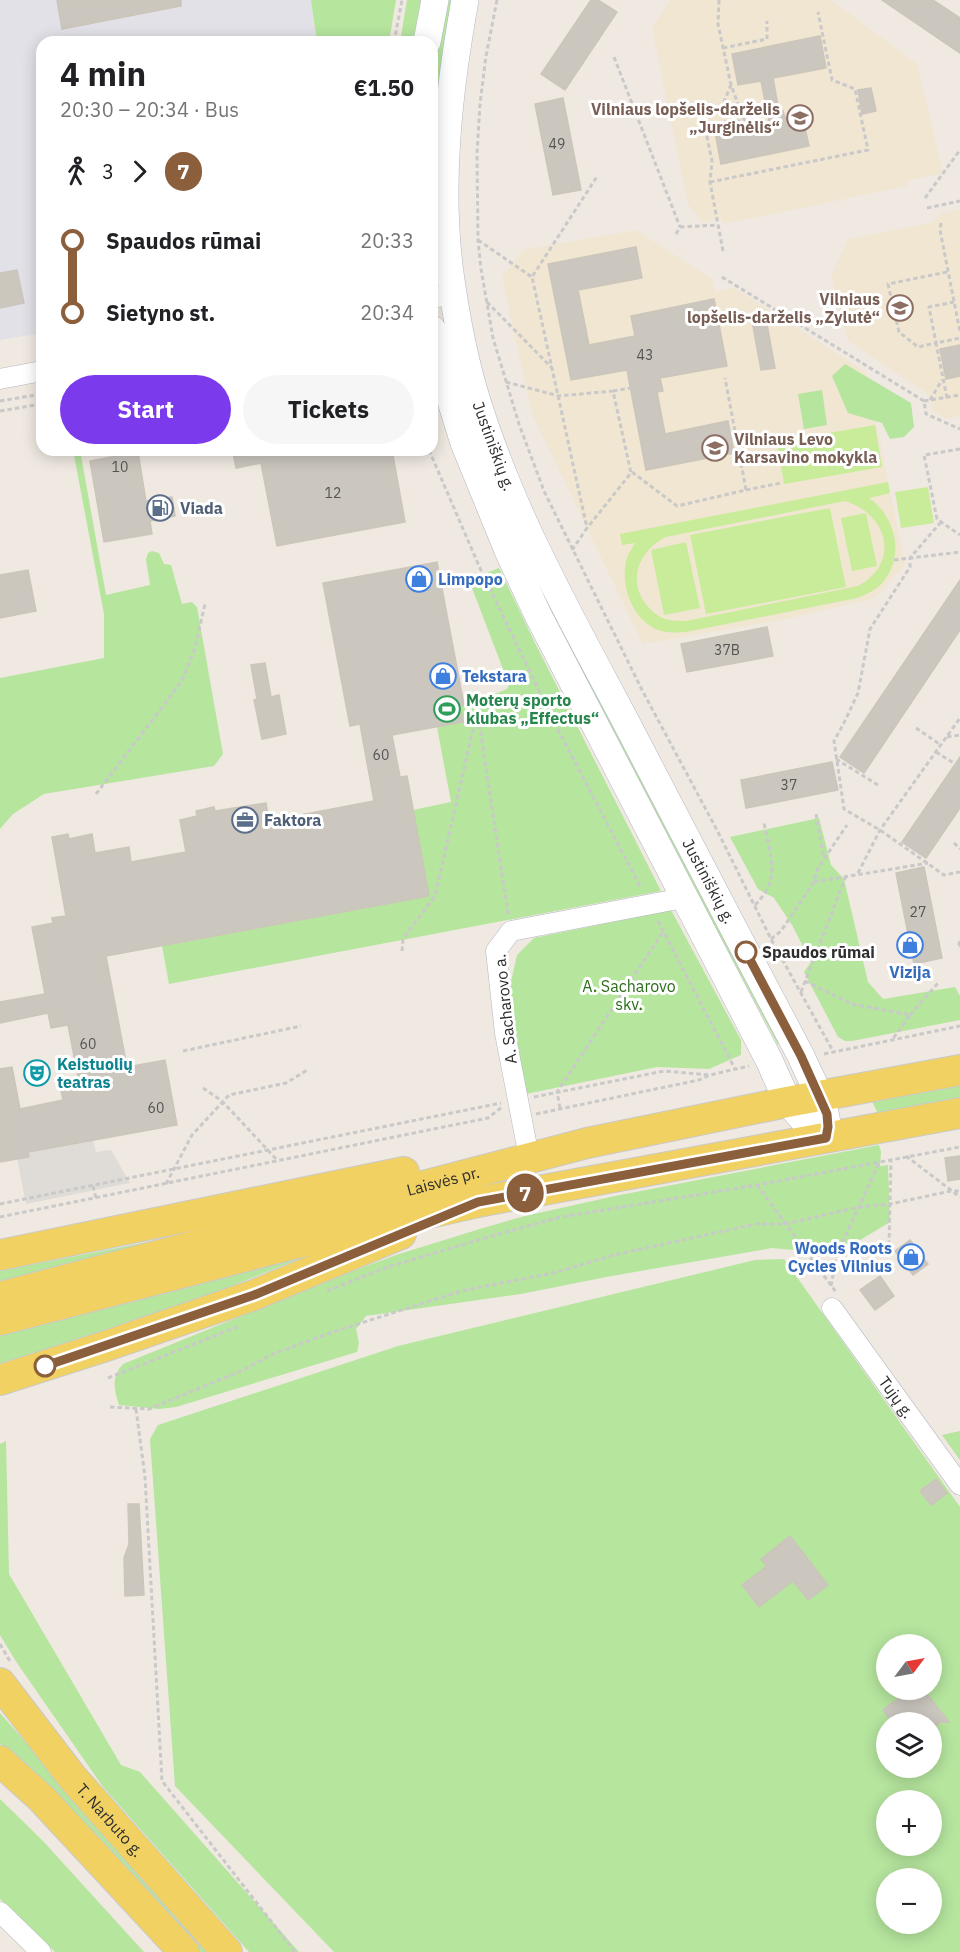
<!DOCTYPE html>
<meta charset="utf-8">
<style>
body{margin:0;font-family:"IBM Plex Sans",sans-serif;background:#f6f6f6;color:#202124;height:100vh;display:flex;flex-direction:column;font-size:22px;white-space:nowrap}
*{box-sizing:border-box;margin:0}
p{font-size:20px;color:#757577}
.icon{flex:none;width:33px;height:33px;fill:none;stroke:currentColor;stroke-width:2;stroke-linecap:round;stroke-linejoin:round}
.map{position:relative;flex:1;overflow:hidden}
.details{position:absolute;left:36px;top:36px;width:402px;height:420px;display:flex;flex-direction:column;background:#fff;border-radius:18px;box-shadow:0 3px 15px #0003}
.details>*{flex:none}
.badge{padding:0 12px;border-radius:20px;font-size:21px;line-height:39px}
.needle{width:39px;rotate:58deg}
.tools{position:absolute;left:876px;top:1634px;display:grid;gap:12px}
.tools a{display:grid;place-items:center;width:66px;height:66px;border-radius:50%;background:#fff;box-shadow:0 3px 15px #0003;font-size:30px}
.map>.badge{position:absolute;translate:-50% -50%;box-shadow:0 0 0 3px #fff}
.legs{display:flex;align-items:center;gap:9px;height:66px;padding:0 24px;font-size:20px}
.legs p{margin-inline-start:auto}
.head{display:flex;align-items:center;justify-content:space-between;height:102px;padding:0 24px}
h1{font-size:33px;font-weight:700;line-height:45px}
.button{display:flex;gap:12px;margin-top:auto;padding:12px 24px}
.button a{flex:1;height:69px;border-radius:36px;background:#7c3aed;color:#fff;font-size:24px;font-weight:700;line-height:69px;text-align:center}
.button a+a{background:#f6f6f6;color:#202124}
ul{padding:0 24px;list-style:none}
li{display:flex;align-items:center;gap:21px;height:72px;font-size:22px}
li i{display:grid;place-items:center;width:9px;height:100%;margin:0 8px;background:currentColor}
li i::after{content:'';width:15px;height:15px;margin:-8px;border:4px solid;border-radius:50%;background:#fff}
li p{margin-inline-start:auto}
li:first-child i{background:linear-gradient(#0000 50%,currentColor 0)}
li:last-child i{background:linear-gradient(currentColor 50%,#0000 0)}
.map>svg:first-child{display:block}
.industrial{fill:#e3e1e8}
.education{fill:#f0e6d1}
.green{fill:#b6e59e;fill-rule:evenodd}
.pitch{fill:#c9ec9a;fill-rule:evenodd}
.plaza{fill:#dfdcd8}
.building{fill:#cbc7bf;stroke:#cbc5ba;stroke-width:1.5}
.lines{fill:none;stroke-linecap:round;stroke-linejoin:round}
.minor-casing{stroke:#b4b7c1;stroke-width:21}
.secondary-casing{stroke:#b4b7c1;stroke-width:28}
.primary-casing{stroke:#c9c9c9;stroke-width:32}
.path{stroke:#c9c9c9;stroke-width:3;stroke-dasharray:4.5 3;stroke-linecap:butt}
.minor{stroke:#fff;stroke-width:20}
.secondary{stroke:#fff;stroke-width:27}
.primary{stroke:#f2d163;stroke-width:30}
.line-1-casing{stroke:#fff;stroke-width:14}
.line-1{stroke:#8b5e3c;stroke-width:9}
.stop-1-dot{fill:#fff;stroke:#8b5e3c;stroke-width:3}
.labels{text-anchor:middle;stroke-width:6;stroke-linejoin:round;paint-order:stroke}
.number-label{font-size:14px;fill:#555452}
.education-label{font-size:16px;font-weight:bold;fill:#785e54;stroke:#fff;text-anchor:end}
.street-label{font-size:16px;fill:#2e2e2e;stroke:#fff}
.service-label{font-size:16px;font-weight:bold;fill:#4e5e75;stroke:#fff;text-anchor:start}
.shop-label{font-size:16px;font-weight:bold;fill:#366cbe;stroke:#fff;text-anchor:start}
.leisure-label{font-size:16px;font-weight:bold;fill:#27864d;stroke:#fff;text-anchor:start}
.stop-label{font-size:16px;font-weight:bold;fill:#2e2e2e;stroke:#fff;text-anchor:start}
.park-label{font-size:16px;fill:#2c6e1b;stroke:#fff}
.culture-label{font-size:16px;font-weight:bold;fill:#0d838f;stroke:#fff;text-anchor:start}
</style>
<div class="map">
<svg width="960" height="1952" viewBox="0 0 960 1952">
<rect width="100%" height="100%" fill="#efe9e1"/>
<path class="industrial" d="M0,0H311L316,42H42V333L0,340Z"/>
<path class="education" d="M670,0H831L917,64L943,173L906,181L907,186L723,224L722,219L702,222L688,204L652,28Z
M960,209V416L946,419L932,410L928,394L848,341L831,276L848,239L931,223L940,214Z
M636,230L712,279L715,292L734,288L866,372L905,565L875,598L782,620L643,644L532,414L502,277L523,250Z"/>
<path class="green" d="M311,0H396L389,42H281L316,36Z
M407,0H421L413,42H400Z
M445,0H452L438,85L433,140L435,221L432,224V88L435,57Z
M448,337L545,597L780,1043L778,1045L538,594Z
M845,364L911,403L914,427L904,437L890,439L882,423L848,413L832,376Z
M822,390L827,425L804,429L798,394Z
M73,450H80L106,595L150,585L146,559L148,553L152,551L159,553L164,564L171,565L182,604L192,602L197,607L223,754L214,766L44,794L13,814L0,829V678L104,658V614Z
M499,568L535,643L661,891L169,984L162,946L429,896L413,810L451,802L437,727L460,706L476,702L507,689L509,685L469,580Z
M819,818L831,865L844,879L868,982L883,999L955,987L960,996V1020L852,1041H845L838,1037L804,972L811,962L792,925L774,898L758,889L730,837Z
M671,910L741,1040V1055L709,1069L657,1067L526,1094L509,991L517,955L534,938Z
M960,1080V1100L879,1116L870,1097Z
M879,1145L881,1152L880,1166L888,1165L890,1222L837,1254L772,1248L606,1277L521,1294L366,1316L356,1329L359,1343L357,1352L176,1407L159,1409L119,1405C114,1390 111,1377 123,1364L350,1272L396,1255L483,1228L525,1216L615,1196Z
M203,1231L0,1285V1271Z
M332,1246L171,1310L0,1367V1335Z
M784,1259L960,1507V1952H334L175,1786L150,1439L158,1425L398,1346L755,1260ZM886,1644H932V1689H886ZM886,1722H932V1767H886ZM886,1800H932V1845H886ZM886,1878H932V1923H886Z
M960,1431V1460L942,1435Z
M6,1441L9,1574L121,1765L140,1772L299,1952H249L103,1787L17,1663L0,1635V1444Z
M0,1713L211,1952H200C136,1880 71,1809 0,1744Z
M0,1799L43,1841L144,1952H55L0,1899Z"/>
<path class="pitch" d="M875,425L882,467L784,484L777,442Z
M888,482L890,493L869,498C898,518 906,562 878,587C872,592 864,595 857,598L686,632C673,633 659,633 649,625C629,612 619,577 628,555C630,551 633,547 635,543L622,545L620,534ZM845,501C888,514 901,563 858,586L686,621C678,621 670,621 663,618C655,615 650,609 645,603C627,578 641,549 666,537Z
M928,487L934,523L901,528L895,492Z
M830,508L846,587L706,614L690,535Z
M866,513L877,566L852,571L841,518Z
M686,542L700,608L664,615L651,550Z"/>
<path class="plaza" d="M93,1140L96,1152L111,1150L130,1183L26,1204L17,1159L28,1152Z"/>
<path class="building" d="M57,0H181V6L62,29Z
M591,0H598L617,12L565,90L541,74Z
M882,0H933L960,18V53Z
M820,36L826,68L773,78L779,112L783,111L785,118L802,115L809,146L721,164L715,132L769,121L761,81L738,85L732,54Z
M871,88L876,111L862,114L858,90Z
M563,98L581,190L553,195L535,104Z
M636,247L642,278L578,290L589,345L635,336L631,316L714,299L727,366L660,378L663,391L657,392L665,434L728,421L734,453L646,470L627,370L571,380L548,264Z
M17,270L24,303L0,308V273Z
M766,319L775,368L761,370L752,321Z
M960,345V376L946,379L940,349Z
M241,450H392L405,522L277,546L261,463L236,468L233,452Z
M138,452L146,501L172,497L175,516L150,521L152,534L104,542L90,461Z
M437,562L464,705L460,706L463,722L392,735L400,777L407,776L429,896L106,956L127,1067L165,1060L177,1125L28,1152L29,1157L0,1162V1069L12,1067L20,1109L63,1100L60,1086L79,1082L68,1025L51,1028L48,1013L0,1023V1002L45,994L32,927L53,923L52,918L66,916L52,837L68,834L69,839L92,834L95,853L129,847L131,862L186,852L180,820L197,816L196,811L214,807L215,811L266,803L269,821L374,801L360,724L350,726L323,583Z
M28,570L36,611L0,618V575Z
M960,580V630L864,773L840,757Z
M767,627L773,656L687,672L681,644Z
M265,663L271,697L279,695L286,734L262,739L254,700L257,699L251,665Z
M960,757V808L926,858L902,842Z
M832,762L838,790L746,808L741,780Z
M924,867L942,958L914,964L896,873Z
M960,1156V1179L948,1181L945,1158Z
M910,1240L928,1264L913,1275L895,1251Z
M880,1276L894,1296L875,1310L860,1290Z
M936,1479L947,1493L931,1505L920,1491Z
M128,1504H139L144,1595L125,1596L124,1558L129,1544Z
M790,1536L828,1585L808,1600L793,1581L759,1607L742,1585L767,1566L761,1559Z
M911,1689H923L949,1722H941L932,1729V1722H892L883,1710Z"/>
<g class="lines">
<g class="minor-casing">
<g id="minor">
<path d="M432,298L454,294"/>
<path d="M0,379L42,371"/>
<path d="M529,1157L505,1033L496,951L511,931L683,898"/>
<path id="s1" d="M832,1308L960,1485"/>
<path d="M0,1912L41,1952"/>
</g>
</g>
<g class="secondary-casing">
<path id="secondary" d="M427,42L435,0
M432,329L445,382L464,443L509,553L538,615L770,1062C785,1097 792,1116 826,1138C832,1111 811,1081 801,1056C742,945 684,834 626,722C571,618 512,514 477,401C464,360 456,316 450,273C438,183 449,89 465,0"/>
</g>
<g class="primary-casing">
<g id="primary">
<path d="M0,1255L404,1172"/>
<path id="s2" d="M0,1297L587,1143L787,1102L960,1070"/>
<path d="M0,1320L293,1244L478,1202L960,1113"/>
<path d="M0,1380L106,1346L254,1295L401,1234"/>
<path id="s3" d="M0,1683L72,1777L227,1952"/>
<path d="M0,1761L42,1799L184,1952"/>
</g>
</g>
<path class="path" d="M497,0L486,56L480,104L477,153L478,240L481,269L493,338L519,424L544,491L642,690L718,832L771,939L834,1053
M719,0L718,24L731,85
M394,42L402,0
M723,48L767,39V21
M614,57L680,227
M710,182L868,150L855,89L832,80L818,12
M925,198L960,150
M927,208L960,201
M941,223L940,230L960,332
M680,227L717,225
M676,234L680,227
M478,240L532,277
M723,251L710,182L712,161L705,127L744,120L731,85L723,104L726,123
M947,272L888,284L899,332L918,347L936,343L929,307L954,302
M722,277L924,401L926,414L960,429
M487,302L552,368
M506,382L559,396L613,391L631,473L587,528
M613,391L631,388
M947,398L936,343L960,338
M930,400L942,380
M0,401L42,394
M924,401L960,395
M0,411L42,404
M960,449L924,455L937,519L960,535
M429,450L479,566L555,724L641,888
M632,472L677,506L746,490L725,378
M746,490L781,483
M941,522L910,558V567L870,629L858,693L843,725L834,741L844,809L880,830L944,875L960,872
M572,550L587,528L532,277L598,175
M894,560L960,552
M476,702L508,914
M916,728L941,745
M947,737L960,735
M936,752L960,767
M836,759L878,785
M96,794L182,681L195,648L205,604
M816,814L824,859
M954,843L960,849
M858,873L880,830L960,718
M814,882L928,863
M755,905C782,878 770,857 764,823
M658,921L735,1069
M771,939L781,931L814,882L818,868L847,825
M960,941L958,947L960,946
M402,951L403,939L435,896L478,707
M805,981L852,1004L910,1015L892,1040
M801,992L846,876
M910,1015L938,983
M183,1051L301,1026
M824,1054L960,1026
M203,1088L222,1101L278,1161
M534,1097L664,1071L710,1075
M560,1108L557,1092L663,932
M536,1114L699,1080L710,1075L749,1066
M906,1156L960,1197
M166,1184L192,1135L229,1095L286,1083L309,1069
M757,1185L836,1292
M93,1186L96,1198
M0,1204L501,1103
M0,1217L488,1118L502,1107
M889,1245L891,1159
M831,1286L837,1254L879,1163
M327,1291L388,1267L495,1235L561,1217L757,1185L960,1147
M108,1378L237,1327
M110,1407L149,1409L241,1371L273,1354L327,1334L461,1291L553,1273L618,1254L756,1224H785L859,1207L890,1204L951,1191H960
M136,1409L145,1477L162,1781L295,1952
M0,1644L11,1663"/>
<use href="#minor" class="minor"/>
<use href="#secondary" class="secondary"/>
<use href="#primary" class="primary"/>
</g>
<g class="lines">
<g class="line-1-casing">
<path id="line-1" d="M45,1366L254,1295L478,1202L826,1138L828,1127L827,1114L801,1056L746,952"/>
</g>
<use href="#line-1" class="line-1"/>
</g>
<defs>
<g id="school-ring" transform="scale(1.35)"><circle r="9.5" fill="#fff" stroke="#8d6e63" stroke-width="1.5"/><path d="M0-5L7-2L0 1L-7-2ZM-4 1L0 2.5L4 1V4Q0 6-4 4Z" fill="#8d6e63"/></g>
<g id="fuel-ring" transform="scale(1.35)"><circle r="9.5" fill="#fff" stroke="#5c6f8a" stroke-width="1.5"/><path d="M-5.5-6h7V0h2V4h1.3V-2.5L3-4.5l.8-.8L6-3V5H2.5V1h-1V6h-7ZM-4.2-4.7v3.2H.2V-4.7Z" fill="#5c6f8a"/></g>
<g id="shop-ring" transform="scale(1.35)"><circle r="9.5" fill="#fff" stroke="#3f7fe0" stroke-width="1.5"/><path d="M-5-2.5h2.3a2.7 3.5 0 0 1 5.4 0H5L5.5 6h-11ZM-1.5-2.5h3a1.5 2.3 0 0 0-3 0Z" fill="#3f7fe0"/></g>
<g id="stadium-ring" transform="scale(1.35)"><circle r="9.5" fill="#fff" stroke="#2e9e5b" stroke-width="1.5"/><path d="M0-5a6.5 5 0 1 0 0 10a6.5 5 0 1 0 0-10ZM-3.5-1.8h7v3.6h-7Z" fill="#2e9e5b"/></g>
<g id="office-ring" transform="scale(1.35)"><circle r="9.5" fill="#fff" stroke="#5c6f8a" stroke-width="1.5"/><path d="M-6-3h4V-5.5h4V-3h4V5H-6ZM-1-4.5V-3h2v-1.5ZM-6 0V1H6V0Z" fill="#5c6f8a"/></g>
<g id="theatre-ring" transform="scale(1.35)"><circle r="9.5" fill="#fff" stroke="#0f9aa8" stroke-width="1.5"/><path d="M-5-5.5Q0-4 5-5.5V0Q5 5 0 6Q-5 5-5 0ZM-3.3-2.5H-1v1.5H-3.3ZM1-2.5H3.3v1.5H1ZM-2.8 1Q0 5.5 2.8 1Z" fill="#0f9aa8"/></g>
</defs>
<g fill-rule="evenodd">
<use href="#school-ring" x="800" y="118"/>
<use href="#school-ring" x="900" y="308"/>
<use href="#school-ring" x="715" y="448"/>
<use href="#fuel-ring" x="160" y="508"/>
<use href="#shop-ring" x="419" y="579"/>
<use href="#shop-ring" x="443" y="676"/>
<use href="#stadium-ring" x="447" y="709"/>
<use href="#office-ring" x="245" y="820"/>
<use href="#shop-ring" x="910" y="945"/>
<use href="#theatre-ring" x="37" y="1073"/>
<use href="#shop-ring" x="911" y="1257"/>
</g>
<g class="stop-1-dot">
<circle cx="746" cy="952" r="10"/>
<circle cx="45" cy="1366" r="10"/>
</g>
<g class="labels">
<g class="number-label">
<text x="557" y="149">49</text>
<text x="645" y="360">43</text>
<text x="120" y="472">10</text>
<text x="333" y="498">12</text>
<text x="727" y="655">37B</text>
<text x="381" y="760">60</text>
<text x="789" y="790">37</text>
<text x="918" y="917">27</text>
<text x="88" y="1049">60</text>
<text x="156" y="1113">60</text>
</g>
<g class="education-label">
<text x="780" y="115">Vilniaus lopšelis-darželis<tspan x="780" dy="18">„Jurginėlis“</tspan></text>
<text x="880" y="305">Vilniaus<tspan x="880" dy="18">lopšelis-darželis „Zylutė“</tspan></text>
<text x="734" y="445" text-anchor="start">Vilniaus Levo<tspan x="734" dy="18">Karsavino mokykla</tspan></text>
</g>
<g class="street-label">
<text transform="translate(494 446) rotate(70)" y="6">Justiniškių g.</text>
<text transform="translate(709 881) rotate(62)" y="6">Justiniškių g.</text>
<text transform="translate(505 1009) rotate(-96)" y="6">A. Sacharovo a.</text>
<text dy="6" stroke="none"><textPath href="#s2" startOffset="458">Laisvės pr.</textPath></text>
<text dy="6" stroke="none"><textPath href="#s1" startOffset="110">Tujų g.</textPath></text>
<text dy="6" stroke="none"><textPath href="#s3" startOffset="176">T. Narbuto g.</textPath></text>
</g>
<g class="service-label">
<text x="180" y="514">Viada</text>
<text x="264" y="826">Faktora</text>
</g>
<g class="shop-label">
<text x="438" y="585">Limpopo</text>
<text x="462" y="682">Tekstara</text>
<text x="910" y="978" text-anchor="middle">Vizija</text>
<text x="892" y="1254" text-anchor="end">Woods Roots<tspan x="892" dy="18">Cycles Vilnius</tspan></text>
</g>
<g class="leisure-label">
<text x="466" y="706">Moterų sporto<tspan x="466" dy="18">klubas „Effectus“</tspan></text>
</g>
<g class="stop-label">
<text x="762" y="958">Spaudos rūmai</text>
</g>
<g class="park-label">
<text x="629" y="992">A. Sacharovo<tspan x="629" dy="18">skv.</tspan></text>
</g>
<g class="culture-label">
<text x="57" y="1070">Keistuolių<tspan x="57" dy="18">teatras</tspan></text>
</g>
</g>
</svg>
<div class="tools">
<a><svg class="needle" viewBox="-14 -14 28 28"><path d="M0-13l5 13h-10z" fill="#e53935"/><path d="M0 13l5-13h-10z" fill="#757577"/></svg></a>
<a><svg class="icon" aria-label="layers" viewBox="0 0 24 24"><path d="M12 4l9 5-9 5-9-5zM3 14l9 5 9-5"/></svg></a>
<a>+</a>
<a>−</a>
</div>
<b class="badge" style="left:525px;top:1193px;background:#8b5e3c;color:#fff">7</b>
<section class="details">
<div class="head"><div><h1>4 min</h1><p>20:30 – 20:34 · Bus</p></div><b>€1.50</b></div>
<div class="legs"><svg class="icon" aria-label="walk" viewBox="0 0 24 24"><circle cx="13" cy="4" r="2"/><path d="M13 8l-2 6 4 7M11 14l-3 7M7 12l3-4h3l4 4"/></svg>3<svg class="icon" aria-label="forward" viewBox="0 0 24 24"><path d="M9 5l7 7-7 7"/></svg><b class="badge" style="background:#8b5e3c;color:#fff">7</b></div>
<ul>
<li><i style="color:#8b5e3c"></i><b>Spaudos rūmai</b><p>20:33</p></li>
<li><i style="color:#8b5e3c"></i><b>Sietyno st.</b><p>20:34</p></li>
</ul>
<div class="button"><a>Start</a><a>Tickets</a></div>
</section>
</div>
